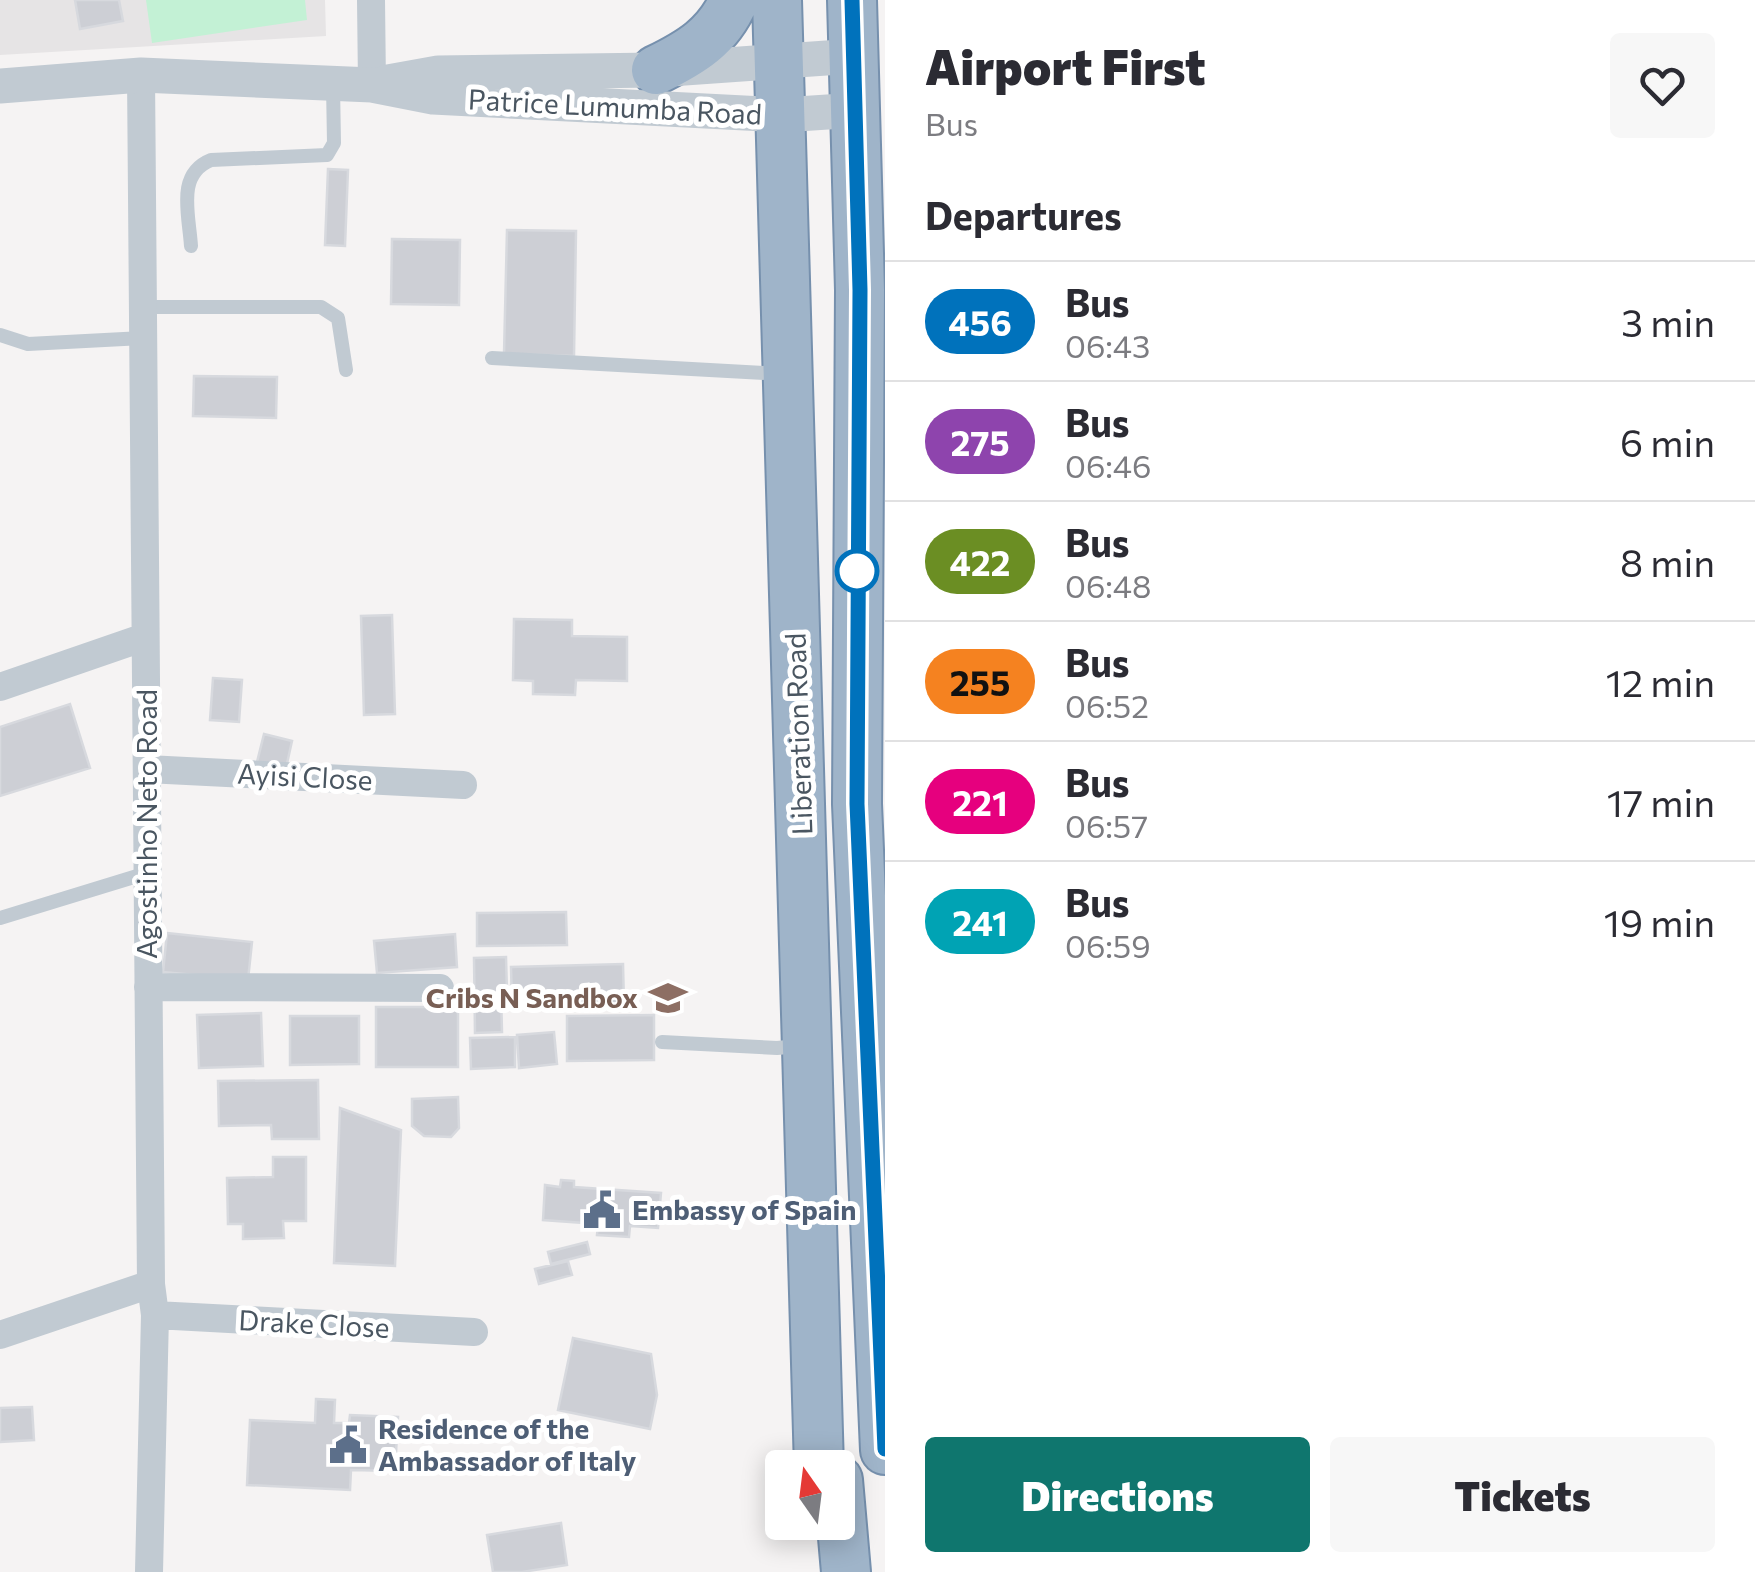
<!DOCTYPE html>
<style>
body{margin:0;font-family:Commissioner,sans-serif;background:#f7f7f7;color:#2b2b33;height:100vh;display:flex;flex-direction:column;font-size:38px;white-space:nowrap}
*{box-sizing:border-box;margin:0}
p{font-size:32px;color:#7c7c81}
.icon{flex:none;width:55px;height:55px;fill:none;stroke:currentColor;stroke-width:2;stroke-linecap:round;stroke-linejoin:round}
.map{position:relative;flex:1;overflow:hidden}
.drawer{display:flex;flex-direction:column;background:#fff;width:870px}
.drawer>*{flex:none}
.badge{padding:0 20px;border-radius:32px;font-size:35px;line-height:65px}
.needle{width:65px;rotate:346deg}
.fabs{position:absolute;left:765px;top:1450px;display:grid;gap:20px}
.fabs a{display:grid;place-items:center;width:90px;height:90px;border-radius:10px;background:#fff;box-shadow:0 5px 25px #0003;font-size:50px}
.map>.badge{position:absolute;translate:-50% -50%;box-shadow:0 0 0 5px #fff}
h2{padding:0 40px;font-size:38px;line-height:90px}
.round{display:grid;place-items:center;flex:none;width:105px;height:105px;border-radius:10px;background:#f7f7f7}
.headline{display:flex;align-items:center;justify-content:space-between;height:170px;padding:0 40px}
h1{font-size:48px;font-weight:800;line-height:75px}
.cta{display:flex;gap:20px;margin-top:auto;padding:20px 40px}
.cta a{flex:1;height:115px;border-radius:10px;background:#0f766e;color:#fff;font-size:40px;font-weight:800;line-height:115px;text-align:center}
.cta a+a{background:#f7f7f7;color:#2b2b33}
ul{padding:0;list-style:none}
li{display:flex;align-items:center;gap:30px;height:120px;padding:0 40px;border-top:2px solid #e1e1e2}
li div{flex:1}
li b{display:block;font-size:38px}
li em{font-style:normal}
li .badge{min-width:110px;font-weight:700;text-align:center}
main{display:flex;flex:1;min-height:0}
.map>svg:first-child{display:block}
.education{fill:#e6e4e5}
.green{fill:#c3f1d5}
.building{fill:#cdcfd5;stroke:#d7d9de;stroke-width:2.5}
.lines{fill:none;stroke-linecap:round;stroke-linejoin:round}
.trunk-casing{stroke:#7690ad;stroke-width:52}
.service{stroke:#c1cad2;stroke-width:14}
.minor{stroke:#c1cad2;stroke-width:28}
.tertiary{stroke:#c1cad2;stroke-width:35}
.trunk{stroke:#9fb4c9;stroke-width:48}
.line-casing{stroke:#fff;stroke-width:22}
.line{stroke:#0072bc;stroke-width:15}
.stop-dot{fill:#fff;stroke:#0072bc;stroke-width:5}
.labels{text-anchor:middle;stroke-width:10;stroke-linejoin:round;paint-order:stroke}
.street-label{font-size:28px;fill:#4a5661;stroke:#fff}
.education-label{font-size:28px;font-weight:bold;fill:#785e54;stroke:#fff;text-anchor:end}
.service-label{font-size:28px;font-weight:bold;fill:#4e5e75;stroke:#fff;text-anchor:start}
</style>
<main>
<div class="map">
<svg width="885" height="1572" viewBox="0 0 885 1572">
<rect width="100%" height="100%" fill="#f5f3f3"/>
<path class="education" d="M0,0H325L326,36L0,55Z"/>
<path class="green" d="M146,0H305L307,20L152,43Z"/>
<path class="building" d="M75,0H119L123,21L80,29Z
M328,169L348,170L345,246L325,245Z
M507,230L576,231L574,356L504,354Z
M392,239L460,240L459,305L391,304Z
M194,376L277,377L276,418L193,416Z
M392,615L395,714L364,715L361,616Z
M514,619L572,620V636L627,637V681L576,680L575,695L533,694V681L513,680Z
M213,678L242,680L239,722L210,720Z
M70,704L90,768L0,796V727Z
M264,734L292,741L286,768L257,762Z
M566,912L567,945L477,946V913Z
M167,933L252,942L248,980L163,972Z
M455,934L457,967L377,973L374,941Z
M506,957L507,992H501L502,1032L475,1033L474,958Z
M623,964L624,1004L512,1007L511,967Z
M376,1007H458V1067H376Z
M261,1013L263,1066L199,1068L197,1015Z
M654,1015V1060L567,1061V1016Z
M290,1016H359V1064L290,1065Z
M554,1032L557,1064L519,1068L517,1035Z
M515,1037V1067L471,1069L470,1038Z
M318,1080L319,1139H272L271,1125L219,1126L218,1081Z
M458,1097L459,1128L451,1137L424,1136L412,1126V1099Z
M340,1108L401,1130L395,1266L334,1263Z
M273,1157H306V1221H283L284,1238L243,1239V1224H228L227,1178L273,1177Z
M561,1180L574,1181V1187L661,1193L658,1228L630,1226L629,1237L597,1235L598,1224L543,1220L545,1185L560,1187Z
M587,1242L590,1254L551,1264L548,1252Z
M568,1261L572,1275L539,1284L535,1269Z
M573,1338L651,1354L657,1395L650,1429L558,1410Z
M316,1399L335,1400L334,1423H349L350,1415L398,1417L395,1471L351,1470L350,1490L247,1485L250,1420L315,1423Z
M32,1407L34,1440L0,1442V1408Z
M561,1523L567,1565L522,1572H493L487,1535Z"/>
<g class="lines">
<g class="trunk-casing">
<path id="trunk" d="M777,0L819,1468
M852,0L860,290L857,804L885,1450
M656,70C691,53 718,37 734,0
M838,1480L846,1572"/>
</g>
<path class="service" d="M191,246C189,214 176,174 211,160L327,155L334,143L333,85
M143,307H321L338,318L346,370
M0,335L28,344L143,338
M492,358L783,374
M0,918L147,873
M662,1042L777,1048L798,1046"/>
<path class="minor" d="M371,0L372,85
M141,75L151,1284L155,1315L149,1572
M0,687L145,637
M147,769L463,785
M148,987L440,988
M155,1315L474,1332
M0,1335L151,1284"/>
<path class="tertiary" d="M388,82L438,73L656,70L855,56
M0,86L141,75L372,85L433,97L782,115L858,110"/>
<use href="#trunk" class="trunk"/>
</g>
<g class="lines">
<g class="line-casing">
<path id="line" d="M852,0L860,290L857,804L885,1449"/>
</g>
<use href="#line" class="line"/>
</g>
<defs>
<g id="school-bare" transform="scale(3)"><path d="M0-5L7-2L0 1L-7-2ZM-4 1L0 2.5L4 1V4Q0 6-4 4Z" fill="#8d6e63" stroke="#fff" stroke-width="2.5" paint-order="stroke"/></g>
<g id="civic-bare" transform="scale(3)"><path d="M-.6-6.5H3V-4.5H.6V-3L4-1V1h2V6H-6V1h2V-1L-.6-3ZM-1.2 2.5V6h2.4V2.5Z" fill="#5c6f8a" stroke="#fff" stroke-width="2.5" paint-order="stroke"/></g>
</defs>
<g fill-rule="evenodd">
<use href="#school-bare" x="668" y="998"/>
<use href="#civic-bare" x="602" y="1210"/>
<use href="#civic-bare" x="348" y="1445"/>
</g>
<circle class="stop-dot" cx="857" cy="571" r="20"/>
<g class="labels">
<g class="street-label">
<text transform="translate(615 107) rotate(3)" y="10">Patrice Lumumba Road</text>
<text transform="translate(799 734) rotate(-92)" y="10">Liberation Road</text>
<text transform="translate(305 777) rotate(3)" y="10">Ayisi Close</text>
<text transform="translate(147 824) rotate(-90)" y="10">Agostinho Neto Road</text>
<text transform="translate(314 1324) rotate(3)" y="10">Drake Close</text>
</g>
<g class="education-label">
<text x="638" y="1008">Cribs N Sandbox</text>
</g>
<g class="service-label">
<text x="632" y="1220">Embassy of Spain</text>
<text x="378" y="1439">Residence of the<tspan x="378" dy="32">Ambassador of Italy</tspan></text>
</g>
</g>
</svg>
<div class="fabs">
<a><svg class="needle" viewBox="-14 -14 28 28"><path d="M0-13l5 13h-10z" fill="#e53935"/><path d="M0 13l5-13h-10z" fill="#7c7c81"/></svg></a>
</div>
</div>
<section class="drawer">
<div class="headline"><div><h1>Airport First</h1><p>Bus</p></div><a class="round"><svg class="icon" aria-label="heart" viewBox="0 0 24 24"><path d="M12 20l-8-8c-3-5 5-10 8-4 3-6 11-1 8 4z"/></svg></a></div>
<h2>Departures</h2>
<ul>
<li><span class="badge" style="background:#0072bc;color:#fff">456</span><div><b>Bus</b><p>06:43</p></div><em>3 min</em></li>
<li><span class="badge" style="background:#8e44ad;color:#fff">275</span><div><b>Bus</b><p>06:46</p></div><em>6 min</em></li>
<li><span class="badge" style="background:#6b8e23;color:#fff">422</span><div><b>Bus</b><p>06:48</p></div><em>8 min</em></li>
<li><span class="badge" style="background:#f58220;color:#111">255</span><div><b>Bus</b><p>06:52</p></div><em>12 min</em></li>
<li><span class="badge" style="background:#e6007e;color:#fff">221</span><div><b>Bus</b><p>06:57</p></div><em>17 min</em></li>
<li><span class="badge" style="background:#00a3b4;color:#fff">241</span><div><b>Bus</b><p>06:59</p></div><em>19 min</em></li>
</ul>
<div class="cta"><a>Directions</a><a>Tickets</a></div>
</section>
</main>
